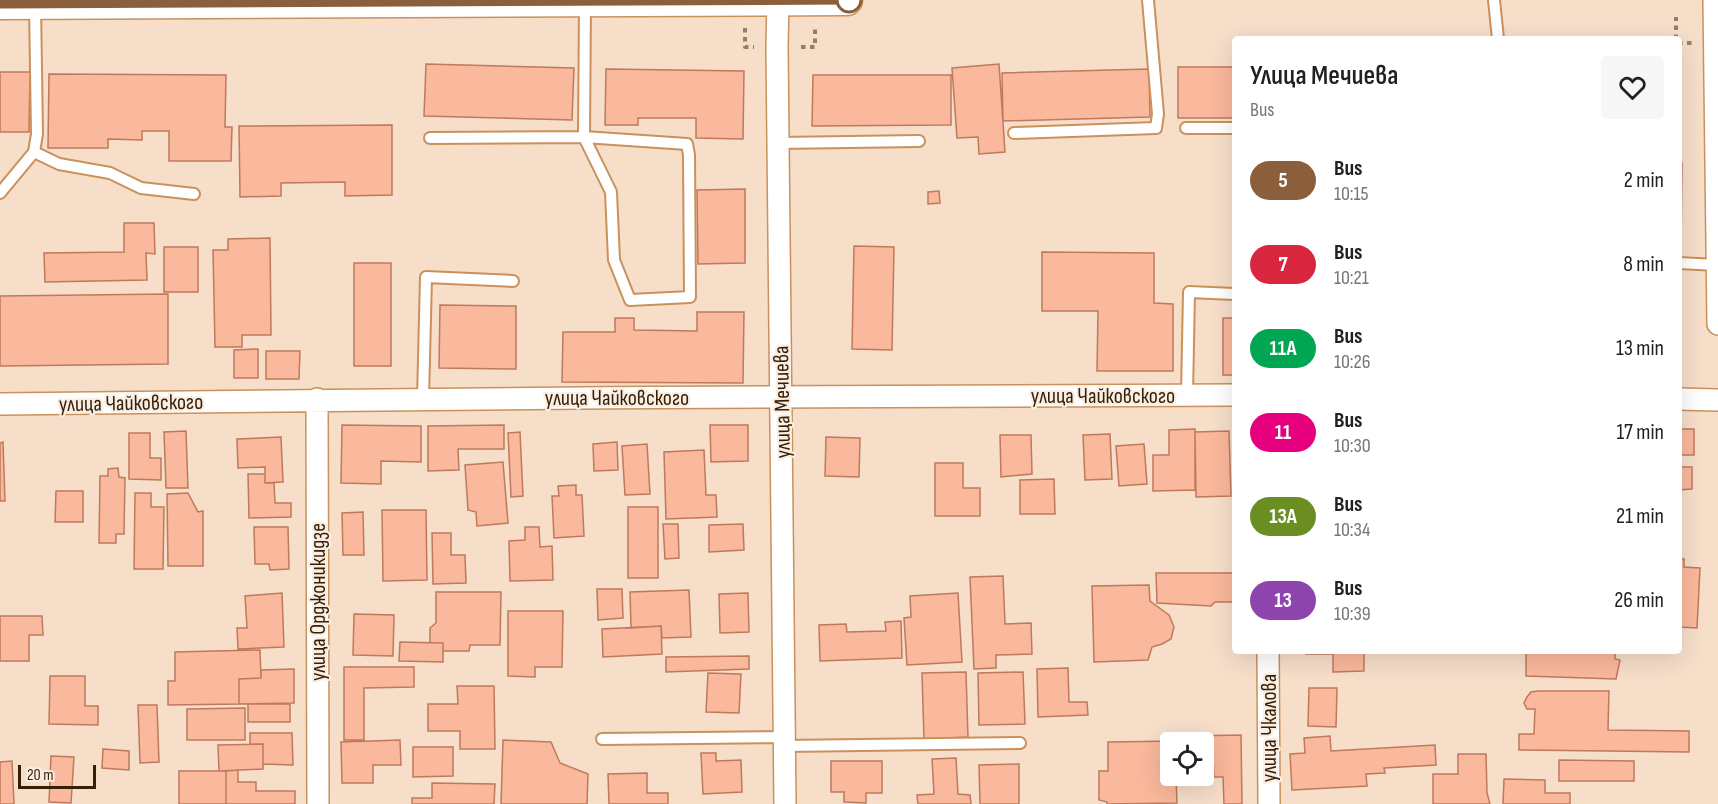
<!DOCTYPE html>
<meta charset="utf-8">
<style>
body{margin:0;font-family:"Sofia Sans Condensed",sans-serif;background:#f6f6f6;color:#202124;height:100vh;display:flex;flex-direction:column;font-size:22px;white-space:nowrap}
*{box-sizing:border-box;margin:0}
p{font-size:20px;color:#757577}
.icon{flex:none;width:33px;height:33px;fill:none;stroke:currentColor;stroke-width:2;stroke-linecap:round;stroke-linejoin:round}
.map{position:relative;flex:1;overflow:hidden}
.sheet{position:absolute;left:1232px;top:36px;width:450px;height:618px;display:flex;flex-direction:column;background:#fff;border-radius:6px;box-shadow:0 6px 24px #0002}
.sheet>*{flex:none}
.badge{padding:0 12px;border-radius:20px;font-size:21px;line-height:39px}
.buttons{position:absolute;left:1160px;top:732px;display:grid;gap:12px}
.buttons a{display:grid;place-items:center;width:54px;height:54px;border-radius:6px;background:#fff;box-shadow:0 6px 24px #0002;font-size:30px}
.scale{position:absolute;left:18px;bottom:15px;width:78px;box-sizing:border-box;padding-left:6px;border:3px solid #351f08;border-top:0;font-size:16px;line-height:21px;white-space:nowrap;color:#351f08;-webkit-text-stroke:4px #faeee3;paint-order:stroke}
.map>.badge{position:absolute;translate:-50% -50%;box-shadow:0 0 0 3px #fff}
.round{display:grid;place-items:center;flex:none;width:63px;height:63px;border-radius:6px;background:#f6f6f6}
.overview{display:flex;align-items:center;justify-content:space-between;height:102px;padding:0 18px}
h1{font-size:28px;font-weight:600;line-height:45px}
ul{padding:0;list-style:none}
li{display:flex;align-items:center;gap:18px;height:84px;padding:0 18px}
li div{flex:1}
li b{display:block;font-size:22px}
li em{font-style:normal}
li .badge{min-width:66px;font-weight:700;text-align:center}
.map>svg:first-child{display:block}
.building{fill:#fab89c;stroke:#bf795c;stroke-width:1.5}
.lines{fill:none;stroke-linecap:round;stroke-linejoin:round}
.lane-casing{stroke:#c9915c;stroke-width:14}
.street-casing{stroke:#c9915c;stroke-width:24}
.secondary-casing{stroke:#c9915c;stroke-width:33}
.path{stroke:#957e68;stroke-width:4;stroke-dasharray:4.5 4.5;stroke-linecap:butt}
.lane{stroke:#fff;stroke-width:10}
.street{stroke:#fff;stroke-width:21}
.secondary{stroke:#fff;stroke-width:30}
.line-casing{stroke:#fff;stroke-width:14}
.line{stroke:#8b5e3c;stroke-width:9}
.stop-dot{fill:#fff;stroke:#8b5e3c;stroke-width:3}
.labels{text-anchor:middle;stroke-width:4.5;stroke-linejoin:round;paint-order:stroke}
.street-label{font-size:22px;fill:#351f08;stroke:#faeee3}
</style>
<div class="map">
<svg width="1718" height="804" viewBox="0 0 1718 804">
<rect width="100%" height="100%" fill="#f6dec9"/>
<path class="building" d="M1678,59H1680V141H1678Z
M426,64L574,68L572,120L424,116Z
M999,64L1005,152L979,154L978,137L957,138L952,68Z
M1178,67H1234V118H1178Z
M606,69L744,71L743,139L696,138V118H638V125H605Z
M1149,69L1150,117L1003,121L1002,73Z
M0,72H30L29,132H0Z
M49,74L226,75L225,127H232L231,161H169V131H142V140L108,139V148H48Z
M813,75H951V125L812,126Z
M392,125V195L345,196V182L281,183V196L240,197L239,126Z
M1678,163H1682L1681,249H1678Z
M745,189V263L698,264L697,190Z
M939,191L940,203L928,204V192Z
M124,223H154L155,254L146,253L147,280L45,282L44,253L124,252Z
M270,238L271,335H242V347H215L213,250H228V239Z
M854,246L894,247L892,350L852,349Z
M164,247H198V292H164Z
M1042,252L1154,253V303L1173,304V371H1097L1098,311H1042Z
M354,263H391V366H354Z
M168,294V364L0,366V296Z
M440,305L516,306V369L439,368Z
M697,312H744L743,383L562,382L563,332H615V318H634V330L697,331Z
M1223,318H1234V375H1223Z
M258,349V378H234V350Z
M266,351H300L299,379H266Z
M342,425L421,426V462L381,461V484L341,483Z
M504,425V449H458L459,470L428,471V426Z
M710,425H748V461L711,462Z
M1195,429V490L1153,491V455H1169V430Z
M1678,429H1694V455H1678Z
M186,431L188,488H166L164,432Z
M1229,431L1231,496L1196,497L1195,432Z
M520,432L523,496L511,497L508,433Z
M129,433H150V458H161V480L129,479Z
M1110,434L1112,479L1085,480L1083,435Z
M1000,435H1031L1032,474L1001,477Z
M281,437L283,482L265,483V467L238,468L237,439Z
M826,437L860,438L859,477L825,476Z
M3,442L5,501H0V443Z
M617,442L618,470L594,471L593,444Z
M647,444L650,494L625,495L622,446Z
M1144,444L1147,484L1119,486L1116,446Z
M704,450L706,495H716L717,517L666,519L664,452Z
M503,462L508,523L477,526L476,512L468,510L465,465Z
M935,463H963V488H980V516H935Z
M1678,467H1692V489L1678,490Z
M118,468L119,477L125,478L124,534H116V543H99L100,476H108V469Z
M248,474H265V483H274L275,503H291V517L249,518Z
M1054,479L1055,514H1020V480Z
M576,485V495H582L584,536L554,538L552,496H559L558,486Z
M56,491H83V522H55Z
M135,493H151V507H164L163,569H134Z
M188,493L198,512L203,511V566H168L167,494Z
M628,507H658V578H628Z
M382,510H426L427,580L383,581Z
M363,512L364,555H343L342,513Z
M663,524H678L679,558L665,559Z
M743,524L744,550L709,552V525Z
M254,527H288L289,569L270,570L269,564H255Z
M525,527H539L540,547L552,546L553,580L510,581L509,541L525,540Z
M432,533H451V555H465L466,583L433,584Z
M1678,559H1684V567L1700,568L1697,628L1678,627Z
M1156,573H1234V602H1215L1211,606L1157,603Z
M1003,576L1005,624L1031,623L1032,654L996,655V668L974,669L970,577Z
M1149,585L1150,601L1169,615L1174,627L1171,639L1162,644L1152,647L1148,660L1094,662L1092,586Z
M597,589H622L623,618L598,620Z
M689,590L691,637L662,638L661,626L631,628L630,592Z
M436,592H501L500,645H470L469,651H443V643H430V628L436,623Z
M282,593L284,647L238,649L237,628H247L245,596Z
M748,593L749,632L720,633L719,594Z
M958,593L962,662L907,665L904,618L911,617L910,596Z
M508,611H563L562,667H535V677L508,676Z
M354,614L394,615L393,656L353,655Z
M0,616H42L43,635H29V661H0Z
M901,621L902,658L820,661L819,625L846,624L847,632L886,631L885,622Z
M661,626L662,654L603,657L602,629Z
M400,642L443,643V662L399,661Z
M260,650L261,678L239,679V704L168,705V681H175V652Z
M1306,651H1364V671L1333,672V654H1306Z
M1526,651H1615V659L1620,660L1616,679L1526,676Z
M749,656V669L666,672V657Z
M344,667H414V687L364,688V740H344Z
M1068,668L1069,702H1087L1088,715L1038,717L1037,669Z
M294,669V703L239,704V679L261,678V670Z
M966,672L968,737L924,739L922,673Z
M1023,672L1025,724L979,725L978,673Z
M708,673L741,674L739,713L706,712Z
M50,676H85V706H98V725L49,724Z
M457,686H494L495,749H460V731H428V704H458Z
M1309,688H1337L1336,727L1308,726Z
M1538,691H1609L1608,730L1689,731V752L1519,750V734H1534L1535,709H1527L1524,703L1527,697L1531,692Z
M248,704H290V722H248Z
M138,705H157L159,762L140,763Z
M245,708V740H187V709Z
M250,733H292L293,765L263,764V744H250Z
M1241,735L1242,804H1224L1223,777H1214L1213,757H1203V742H1189V736Z
M1330,736L1331,751L1435,745L1436,765L1384,768L1385,773L1366,774L1367,786L1292,790L1290,754L1305,753L1304,738Z
M400,740L401,765H373V783H342L341,742Z
M503,740L551,742L560,763L588,774L587,804H501Z
M1176,741V742H1170V776H1176L1177,803L1107,804V802L1099,800V771H1108V742Z
M263,744V769L219,771L218,745Z
M413,747H453V776L413,777Z
M103,749L129,751V770L102,768Z
M701,753H716V761L741,760L742,792L703,794Z
M1458,754H1486L1487,793L1490,804H1433V774H1458Z
M51,756L74,757L71,803L49,802Z
M956,758L958,794L970,795L971,804H918L917,795L934,794L932,759Z
M1559,760L1634,761V781H1559Z
M12,761L14,804H0V762Z
M831,761H882V793H866V803L844,802V792H831Z
M1019,764V804H980L979,765Z
M238,770V782H256V791H295V804H226V771Z
M179,771H226V804H179Z
M647,773V793H668V804H609L608,774Z
M1504,779L1545,780V793H1570V804H1503Z
M432,783L495,784L494,804H412V798H432Z"/>
<g class="lines">
<g class="lane-casing">
<path id="lane" d="M1494,0L1498,39
M1186,128H1234
M1014,133L1156,128L1158,114L1148,0
M584,137L687,144L689,155L690,297L630,300L614,260L611,192Z
M430,138L584,137L585,3
M778,143L919,141
M34,152L59,164L110,173L141,188L194,194
M0,193L34,152L37,134L35,5
M1678,263L1717,265
M1187,395L1189,292L1234,294
M423,399L426,277L513,281
M602,739L784,737
M784,746L1020,743"/>
</g>
<g class="street-casing">
<path id="street" d="M778,0L777,47L785,804
M1714,0L1718,324
M317,399L318,804
M1678,399L1718,400
M0,404C411,398 823,396 1234,395
M1268,651L1269,804"/>
</g>
<g class="secondary-casing">
<path id="secondary" d="M0,4L847,0"/>
</g>
<path class="path" d="M745,28V47H754
M1676,39V17
M1678,43H1693
M801,47H815V26"/>
<use href="#lane" class="lane"/>
<use href="#street" class="street"/>
<use href="#secondary" class="secondary"/>
</g>
<g class="lines">
<g class="line-casing">
<path id="line" d="M0,4L849,0"/>
</g>
<use href="#line" class="line"/>
</g>
<circle class="stop-dot" cx="849" cy="0" r="12"/>
<g class="labels">
<g class="street-label">
<text x="1103" y="403">улица Чайковского</text>
<text x="617" y="405">улица Чайковского</text>
<text transform="translate(131 402) rotate(-1)" y="8">улица Чайковского</text>
<text transform="translate(781 402) rotate(-91)" y="8">улица Мечиева</text>
<text transform="translate(317 602) rotate(-90)" y="8">улица Орджоникидзе</text>
<text transform="translate(1268 728) rotate(-90)" y="8">улица Чкалова</text>
</g>
</g>
</svg>
<div class="buttons">
<a><svg class="icon" aria-label="locate" viewBox="0 0 24 24"><circle cx="12" cy="12" r="6"/><path d="M12 2v4M12 18v4M2 12h4M18 12h4"/></svg></a>
</div>
<div class="scale">20 m</div>
<section class="sheet">
<div class="overview"><div><h1>Улица Мечиева</h1><p>Bus</p></div><a class="round"><svg class="icon" aria-label="heart" viewBox="0 0 24 24"><path d="M12 20l-8-8c-3-5 5-10 8-4 3-6 11-1 8 4z"/></svg></a></div>
<ul>
<li><span class="badge" style="background:#8b5e3c;color:#fff">5</span><div><b>Bus</b><p>10:15</p></div><em>2 min</em></li>
<li><span class="badge" style="background:#d7263d;color:#fff">7</span><div><b>Bus</b><p>10:21</p></div><em>8 min</em></li>
<li><span class="badge" style="background:#00a651;color:#fff">11А</span><div><b>Bus</b><p>10:26</p></div><em>13 min</em></li>
<li><span class="badge" style="background:#e6007e;color:#fff">11</span><div><b>Bus</b><p>10:30</p></div><em>17 min</em></li>
<li><span class="badge" style="background:#6b8e23;color:#fff">13А</span><div><b>Bus</b><p>10:34</p></div><em>21 min</em></li>
<li><span class="badge" style="background:#8e44ad;color:#fff">13</span><div><b>Bus</b><p>10:39</p></div><em>26 min</em></li>
</ul>
</section>
</div>
